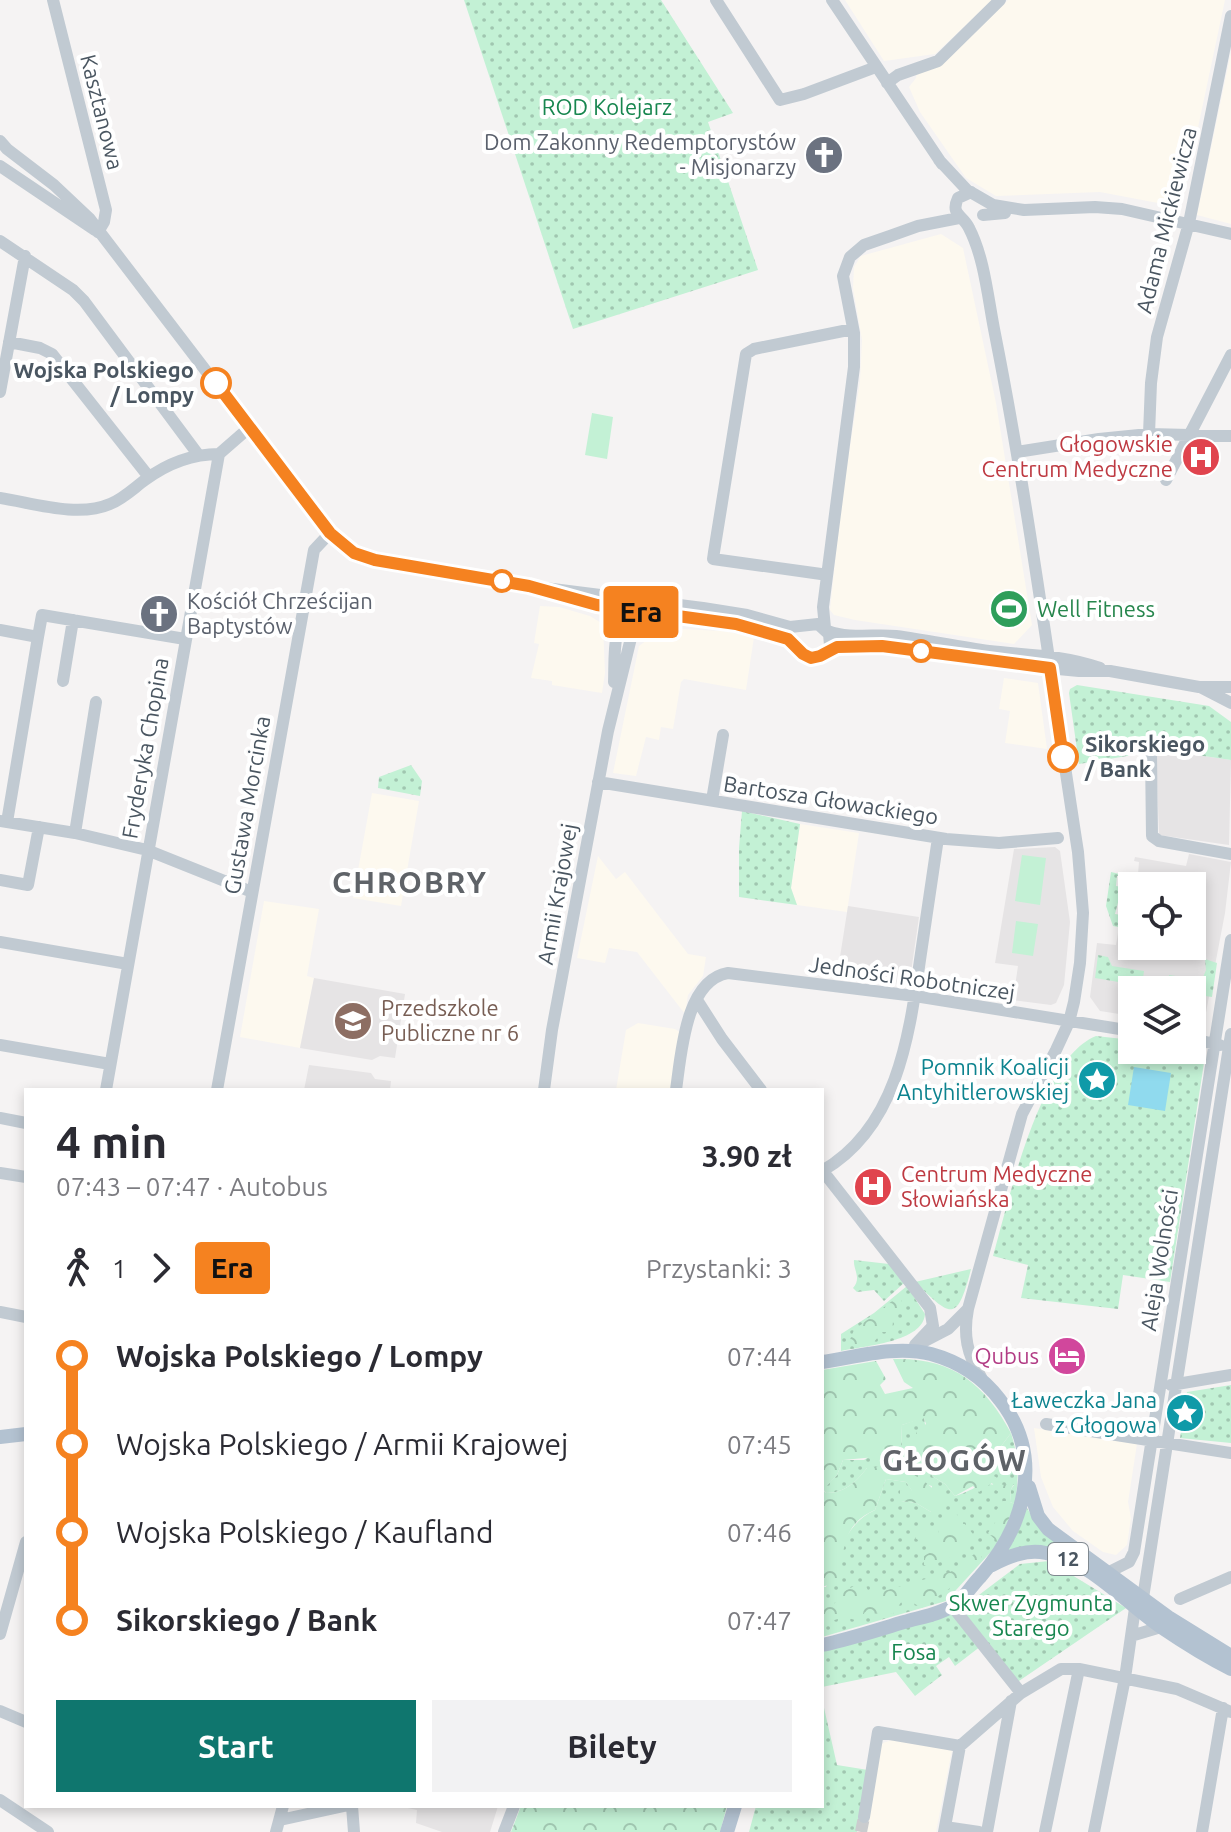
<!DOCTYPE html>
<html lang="pl">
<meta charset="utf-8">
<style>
body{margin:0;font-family:Ubuntu,sans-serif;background:#f2f2f3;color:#2b2b33;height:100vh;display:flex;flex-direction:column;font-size:30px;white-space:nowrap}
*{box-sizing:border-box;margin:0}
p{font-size:26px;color:#7c7c81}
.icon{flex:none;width:44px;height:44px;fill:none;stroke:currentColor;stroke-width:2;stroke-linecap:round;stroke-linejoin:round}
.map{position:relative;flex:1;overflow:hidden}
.drawer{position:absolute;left:24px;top:1088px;width:800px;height:720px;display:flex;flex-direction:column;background:#fff;border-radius:0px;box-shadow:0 4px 12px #0003}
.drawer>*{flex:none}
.badge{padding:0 16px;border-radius:6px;font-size:28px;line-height:52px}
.tools{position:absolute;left:1118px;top:872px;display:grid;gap:16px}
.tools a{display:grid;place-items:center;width:88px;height:88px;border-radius:0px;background:#fff;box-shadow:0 4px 12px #0003;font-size:40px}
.map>.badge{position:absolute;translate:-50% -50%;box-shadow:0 0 0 4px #fff}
.legs{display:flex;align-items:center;gap:12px;height:88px;padding:0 32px;font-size:26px}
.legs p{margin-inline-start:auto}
.head{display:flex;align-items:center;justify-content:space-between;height:136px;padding:0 32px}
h1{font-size:44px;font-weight:700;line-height:60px}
.primary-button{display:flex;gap:16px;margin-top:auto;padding:16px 32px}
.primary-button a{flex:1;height:92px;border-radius:0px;background:#0f766e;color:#fff;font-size:32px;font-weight:700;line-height:92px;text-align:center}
.primary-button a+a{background:#f2f2f3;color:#2b2b33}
ul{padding:0 32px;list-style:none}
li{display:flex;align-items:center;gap:28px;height:88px;font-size:30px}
li i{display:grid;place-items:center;width:12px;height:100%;margin:0 10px;background:currentColor}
li i::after{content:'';width:20px;height:20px;margin:-10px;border:6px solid;border-radius:50%;background:#fff}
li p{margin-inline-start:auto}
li:first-child i{background:linear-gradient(#0000 50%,currentColor 0)}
li:last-child i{background:linear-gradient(currentColor 50%,#0000 0)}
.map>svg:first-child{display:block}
.commercial{fill:#fdf9ef}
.education{fill:#e6e4e5;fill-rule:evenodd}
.green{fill:url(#green-dots)}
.forest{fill:url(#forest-crowns)}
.pitch{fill:#c3f1d5}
.water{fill:#90daee}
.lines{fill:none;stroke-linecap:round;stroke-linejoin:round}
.minor-tunnel{stroke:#caccce;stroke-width:12;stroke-dasharray:12 6;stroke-linecap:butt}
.minor{stroke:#c1cad2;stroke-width:12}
.major{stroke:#b3c2d1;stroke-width:14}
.line-1-casing{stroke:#fff;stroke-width:18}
.line-1{stroke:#f58220;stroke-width:12}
.stop-1-dot{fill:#fff;stroke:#f58220;stroke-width:4}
.labels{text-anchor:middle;stroke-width:8;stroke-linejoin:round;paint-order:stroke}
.shield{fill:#fff;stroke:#808990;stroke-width:2}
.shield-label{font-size:20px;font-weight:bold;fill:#4a5661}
.park-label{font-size:22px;fill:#17864f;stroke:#fff}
.street-label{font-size:22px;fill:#4a5661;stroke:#fff}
.worship-label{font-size:22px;fill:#5b616d;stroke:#fff;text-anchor:end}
.stop-label{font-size:22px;font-weight:bold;fill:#4a5661;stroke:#fff;text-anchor:end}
.health-label{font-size:22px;fill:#be3a42;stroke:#fff;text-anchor:end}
.leisure-label{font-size:22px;fill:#27864d;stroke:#fff;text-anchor:start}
.education-label{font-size:22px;fill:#785e54;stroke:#fff;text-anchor:start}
.culture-label{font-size:22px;fill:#0d838f;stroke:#fff;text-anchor:end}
.hotel-label{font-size:22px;fill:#b23c85;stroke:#fff;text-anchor:end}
.district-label{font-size:30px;font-weight:bold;letter-spacing:2px;fill:#5f6368;stroke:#fff}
</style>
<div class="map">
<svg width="1231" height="1832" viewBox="0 0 1231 1832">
<defs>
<pattern id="green-dots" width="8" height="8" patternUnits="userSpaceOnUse" patternTransform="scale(2)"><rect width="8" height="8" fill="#c3f1d5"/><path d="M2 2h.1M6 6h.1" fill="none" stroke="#a0c6b0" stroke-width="1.8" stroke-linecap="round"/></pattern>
<pattern id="forest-crowns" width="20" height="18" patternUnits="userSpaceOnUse" patternTransform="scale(2)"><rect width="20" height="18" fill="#c3f1d5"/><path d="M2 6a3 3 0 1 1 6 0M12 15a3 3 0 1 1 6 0" fill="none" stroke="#a0c6b0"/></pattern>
</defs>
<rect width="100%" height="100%" fill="#f5f3f3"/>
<path class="commercial" d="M845,0H992L935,54L884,61Z
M1008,0H1225L1182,203L1179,207L1100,192L996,196L966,178L920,112L909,87L916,78L917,73L949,58Z
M1231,52V224L1197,215Z
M941,234L963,248L996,403L1032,625L1014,644L855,620L834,615L830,610L841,505L860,381L862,340L853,288L854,267L861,256L868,254Z
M540,606L559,607L590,616L603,624L605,673L602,693L552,685V681L531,678L539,644L534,643Z
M679,629L723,631L754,637L746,690L684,679L681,682L673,729L661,727L659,740L646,737L636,776L613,773L639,646L659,631Z
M1004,678L1038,683L1047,749L1005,743L1010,711L999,709Z
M372,793L419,801L401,906L353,898Z
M800,824L859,833L847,912L797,905L791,888Z
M598,856L616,879L625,872L688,954L706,957L703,976L688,995L685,1014L637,952L609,948L605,963L577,958Z
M264,901L319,909L307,976L314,978L300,1048L240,1037Z
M638,1023L675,1029L681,1033L672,1090H616L626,1030Z
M1034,1428L1137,1444L1128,1502L1131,1518L1127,1545L1116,1555L1103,1552L1073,1531L1053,1507L1041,1477Z
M892,1740L952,1750L936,1832H858L879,1749L883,1743Z"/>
<path class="education" d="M1156,749L1231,760L1229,845L1159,835Z
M1055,847L1060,851L1070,922L1064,985L1056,1003L1051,1005L1013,1000L1018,966L995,963L1014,849Z
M1189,854L1231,862L1225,913L1204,1023L1200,1027L1192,1025V990H1132V1016L1100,1011L1090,997L1097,943L1116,945L1121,915L1128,916L1132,874H1138L1139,862L1134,861L1135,857L1186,866ZM1132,886H1192V946H1132Z
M848,906L919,917L909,986L837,976Z
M314,978L405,994L395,1058L380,1056L372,1060L300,1048Z
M309,1065L371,1073L375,1079L391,1081L390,1090H304Z
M398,1806H498L490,1832H442L416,1823L417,1810Z"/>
<path class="green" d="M464,0H661L733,113L708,122L758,270L573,329Z
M1077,685L1209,706L1231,722V760L1156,749L1145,753L1079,764L1069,693L1070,689Z
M411,765L422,781L420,796L378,788L379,777Z
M742,811L800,824L791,888L797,905L739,897V848Z
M1111,872L1124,875L1117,876L1116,886L1122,887L1115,914L1128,916L1130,906L1127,905L1132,892V915L1128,929L1113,926L1106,906Z
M1098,955L1108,957L1112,966L1144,971L1142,986L1095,978Z
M1205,959L1217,963L1212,997L1192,994V990H1167L1169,975L1202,980L1206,970Z
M1096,1036L1132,1040V1050H1192V1048L1206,1050L1170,1282L1123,1275L1118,1309L1021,1298L1028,1265L993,1256C1009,1201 1039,1059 1096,1036Z
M854,1260L889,1264L904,1283L884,1301L874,1290L857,1292L853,1288C862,1278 853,1270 854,1260Z
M971,1269C957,1324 951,1317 915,1282Z
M907,1286L925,1314C923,1342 864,1346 841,1351V1334L874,1313Z
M1231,1385V1443L1180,1438L1187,1392Z
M924,1417L932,1476L945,1484L955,1496C981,1489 979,1476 1008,1491V1502L998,1518L999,1543L946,1601L822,1637V1587H826C837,1558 845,1523 875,1510L886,1479L906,1482L913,1492L901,1501L916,1503L931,1512L932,1486L867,1468C856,1482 845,1493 826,1493L823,1489L837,1475L843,1460H864L884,1447L901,1446L902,1425Z
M1011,1433C1019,1458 1019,1478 1015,1504L1010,1502L1011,1489L1014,1485H1001L984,1473V1454L996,1453Z
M1027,1508L1037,1525L1069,1550L1068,1553L1005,1552Z
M1049,1561L1126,1608L1016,1683L959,1610L1020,1564Z
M954,1613L981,1646L955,1666L949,1657L936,1666L942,1675L915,1696L896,1672L822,1687V1652Z
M822,1699L837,1765L868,1770L857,1832H749L756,1806H822Z"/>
<path class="forest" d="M904,1292L909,1299L902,1300L893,1321L892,1332H882L874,1342L852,1346L849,1342L854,1330Z
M893,1359C952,1357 984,1383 1011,1433L996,1453L984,1455V1473L996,1477L1001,1485L1014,1484L1011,1489L1010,1502L1015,1504L999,1543L988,1533L998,1518L995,1512L1003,1501H1008V1491H997L992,1483L979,1492L973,1486L955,1496L945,1484L932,1476L930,1462L911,1451L917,1431L926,1424L924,1418L902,1425L901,1446L892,1454L886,1455L884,1447L875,1457L843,1460L837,1475L823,1490L826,1493C845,1493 856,1482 867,1468C898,1462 923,1476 943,1499L942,1505L931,1512L916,1503L900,1501V1490L912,1491L906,1482L886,1479L875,1510C842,1524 844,1550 839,1581L822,1587V1370L876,1361L886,1379L880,1385L885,1394L913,1388L904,1382Z
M955,1512L977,1539C969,1549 937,1567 924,1565V1556L934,1550L915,1538L920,1524L930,1535L938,1534L940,1519Z
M981,1549L984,1550C979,1574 940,1593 922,1608L908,1600L902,1601L893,1614L865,1612L859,1621L844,1617L822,1624V1609L835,1603L839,1594L858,1584L866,1586L870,1595L950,1572Z
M521,1806H727L720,1832H511Z"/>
<path class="pitch" d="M592,413L613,417L607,459L585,455Z
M1022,855L1046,858L1040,905L1015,901Z
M1016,921L1038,924L1033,956L1012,953Z"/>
<path class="water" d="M1134,1067L1171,1073L1165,1111L1128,1105Z"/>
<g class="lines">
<path class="minor-tunnel" d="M861,1832L864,1817"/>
<path class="minor" d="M53,0L106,210L104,222L98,232
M716,0L780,100L804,94L876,67
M832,0L942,164
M887,83L898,75L938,61L1000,0
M0,141L7,149L54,185L89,218L330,533L354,553L375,560L529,586L703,608L747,615L790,627L818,624L829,634L830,645L826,652
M939,160L967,190L993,205L1024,210L1095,207L1122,209L1231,234
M0,166L95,230
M971,192L958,198C950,215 963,215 969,228C985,259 988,300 995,334C1029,506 1051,679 1078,852L1083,913L1080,963L1074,1002L1069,1022L1056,1050L1022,1114L968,1309C963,1335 967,1354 981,1377
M983,215L1005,213
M0,241L73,290L84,301L197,453
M9,342L40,348L52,354L149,477
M0,392L25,256
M1149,434L1151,383L1157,337L1189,223L1231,16
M1017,452L1099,439L1149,434L1231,436
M1166,480L1231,355
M0,498C33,503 78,518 110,504C123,499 134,488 145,480C168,463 191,454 219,454
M821,574L713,559L714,552L746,354L754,349L853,329
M564,595L601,605L750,627L788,639L803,654L811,658L842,647L882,646L996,663L1079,671H1110L1199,687H1231
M825,628L823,607L854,367V333L843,276L850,257L864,245L890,236L918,226L959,218
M0,630L38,637L42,615L185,639
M828,631C849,639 874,634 896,636C927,640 958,647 989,651C1026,655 1064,655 1100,668
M63,681L73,620
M614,682C615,661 611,617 634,607
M1202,688L1231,703
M1151,753L1152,836L1159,841L1231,854
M598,782L946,839L999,843L1058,838
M712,800L723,735
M0,821L75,833L147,850L252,892
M7,822L38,637
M75,833L96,702
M0,880L28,885L39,827
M0,942L128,964
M697,1000L722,1039L761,1090
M1192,1039L1220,1045
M0,1045L110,1064
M106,1090L219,454L250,427
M217,1090L314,550L330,533
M544,1090L552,1030L608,731L631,638L637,625L647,617L656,616
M676,1090C681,1056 685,980 728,973L915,996L1132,1031
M0,1118L26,1123
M822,1170L930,1308L933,1326L915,1345
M822,1171C897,1128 909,1037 920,960C926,919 932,878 938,838
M0,1173L26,1177
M0,1312L26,1317
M923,1342L948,1329L968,1309
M1171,1385L1231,1375
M1046,1424L1231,1453
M1109,1572L1129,1562L1134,1552L1231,940
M1143,1598L1231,1034
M1180,1599L1231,1577
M952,1606L1021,1693
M0,1634L26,1542
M1131,1636L1161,1627
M0,1711L26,1722
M0,1800L48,1832
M352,1806L354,1832
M864,1817L878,1732L960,1746
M280,1820L344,1806
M945,1827L979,1832
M276,1832L283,1806
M504,1832L514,1806
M944,1832L960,1746L1021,1693L1061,1669H1079L1177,1689L1231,1712
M987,1832L1011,1701
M1045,1832L1079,1669
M1094,1832L1125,1678L1135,1608
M1202,1832L1223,1708"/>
<path class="major" d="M822,1362C857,1357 895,1345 931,1354C960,1362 982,1376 1000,1400C1045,1457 1025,1526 980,1577C972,1585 965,1597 956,1604C941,1614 921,1617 904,1622C877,1630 850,1639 822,1645
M0,1437L26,1434
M1029,1487L1038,1516L1048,1529L1168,1617L1231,1656
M992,1565C1009,1556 1027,1549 1046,1553C1088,1559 1127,1604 1161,1627C1183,1642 1207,1657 1231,1669
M727,1832L735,1806"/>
</g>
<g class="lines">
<g class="line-1-casing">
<path id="line-1" d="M216,383L330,533L354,553L375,560L529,586L597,605L736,624L788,639L803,654L811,658L820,656L837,647L882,646L1050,668L1063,757"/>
</g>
<use href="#line-1" class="line-1"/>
</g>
<defs>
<g id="church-disc" transform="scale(2)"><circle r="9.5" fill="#6b7280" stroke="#fff"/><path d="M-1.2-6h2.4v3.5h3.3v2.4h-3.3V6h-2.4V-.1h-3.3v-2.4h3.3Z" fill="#fff"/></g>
<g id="hospital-disc" transform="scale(2)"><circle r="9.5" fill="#e0444e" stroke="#fff"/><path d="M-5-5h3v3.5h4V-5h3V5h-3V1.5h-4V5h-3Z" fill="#fff"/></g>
<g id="stadium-disc" transform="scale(2)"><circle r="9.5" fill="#2e9e5b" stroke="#fff"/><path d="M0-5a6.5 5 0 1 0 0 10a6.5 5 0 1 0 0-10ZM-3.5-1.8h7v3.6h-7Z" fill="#fff"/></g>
<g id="school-disc" transform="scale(2)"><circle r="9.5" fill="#8d6e63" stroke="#fff"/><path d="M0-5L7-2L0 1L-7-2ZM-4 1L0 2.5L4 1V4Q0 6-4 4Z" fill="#fff"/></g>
<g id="sight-disc" transform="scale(2)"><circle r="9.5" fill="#0f9aa8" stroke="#fff"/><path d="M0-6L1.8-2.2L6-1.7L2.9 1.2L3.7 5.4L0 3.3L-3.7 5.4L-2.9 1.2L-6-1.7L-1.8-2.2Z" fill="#fff"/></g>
<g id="hotel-disc" transform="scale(2)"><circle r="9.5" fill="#d1479c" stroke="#fff"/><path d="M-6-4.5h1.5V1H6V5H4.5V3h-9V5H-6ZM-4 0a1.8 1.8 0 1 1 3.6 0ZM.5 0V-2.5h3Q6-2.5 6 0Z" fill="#fff"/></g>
</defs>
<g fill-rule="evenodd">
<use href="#church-disc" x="824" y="155"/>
<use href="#hospital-disc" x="1201" y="457"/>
<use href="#stadium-disc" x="1009" y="609"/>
<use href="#church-disc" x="159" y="614"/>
<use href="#school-disc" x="353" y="1021"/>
<use href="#sight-disc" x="1097" y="1080"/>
<use href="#hospital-disc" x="873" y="1187"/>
<use href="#hotel-disc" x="1067" y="1356"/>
<use href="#sight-disc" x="1185" y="1413"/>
</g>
<g class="stop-1-dot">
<circle cx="216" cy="383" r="14"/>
<circle cx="502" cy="581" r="10"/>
<circle cx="921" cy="651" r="10"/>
<circle cx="1063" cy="757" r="14"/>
</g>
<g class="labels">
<rect class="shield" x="1048" y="1543" width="40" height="32" rx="6"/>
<g class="shield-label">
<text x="1068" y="1566">12</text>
</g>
<g class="park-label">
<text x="607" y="115">ROD Kolejarz</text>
<text x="1031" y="1611">Skwer Zygmunta<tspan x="1031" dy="25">Starego</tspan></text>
<text x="914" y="1660">Fosa</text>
</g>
<g class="street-label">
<text transform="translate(102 112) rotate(76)" y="8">Kasztanowa</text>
<text transform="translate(1166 220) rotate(-76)" y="8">Adama Mickiewicza</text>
<text transform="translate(145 748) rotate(-80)" y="8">Fryderyka Chopina</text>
<text transform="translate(831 800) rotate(9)" y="8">Bartosza Głowackiego</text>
<text transform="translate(247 805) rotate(-80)" y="8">Gustawa Morcinka</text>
<text transform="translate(557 894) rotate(-80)" y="8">Armii Krajowej</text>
<text transform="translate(912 978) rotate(8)" y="8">Jedności Robotniczej</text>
<text transform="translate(1159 1260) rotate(-81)" y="8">Aleja Wolności</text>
</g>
<g class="worship-label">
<text x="796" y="150">Dom Zakonny Redemptorystów<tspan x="796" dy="25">- Misjonarzy</tspan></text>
<text x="187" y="609" text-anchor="start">Kościół Chrześcijan<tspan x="187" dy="25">Baptystów</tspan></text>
</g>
<g class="stop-label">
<text x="194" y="378">Wojska Polskiego<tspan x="194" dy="25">/ Lompy</tspan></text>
<text x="1085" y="752" text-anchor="start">Sikorskiego<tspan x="1085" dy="25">/ Bank</tspan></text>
</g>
<g class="health-label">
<text x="1173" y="452">Głogowskie<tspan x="1173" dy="25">Centrum Medyczne</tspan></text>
<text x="901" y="1182" text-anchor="start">Centrum Medyczne<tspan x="901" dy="25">Słowiańska</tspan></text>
</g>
<g class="leisure-label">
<text x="1037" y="617">Well Fitness</text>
</g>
<g class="education-label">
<text x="381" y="1016">Przedszkole<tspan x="381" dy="25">Publiczne nr 6</tspan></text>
</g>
<g class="culture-label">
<text x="1069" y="1075">Pomnik Koalicji<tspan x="1069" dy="25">Antyhitlerowskiej</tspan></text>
<text x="1157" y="1408">Ławeczka Jana<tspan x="1157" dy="25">z Głogowa</tspan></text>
</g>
<g class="hotel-label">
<text x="1039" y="1364">Qubus</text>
</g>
<g class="district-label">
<text x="410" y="893">CHROBRY</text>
<text x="955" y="1471">GŁOGÓW</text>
</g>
</g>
</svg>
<div class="tools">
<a><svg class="icon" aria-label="locate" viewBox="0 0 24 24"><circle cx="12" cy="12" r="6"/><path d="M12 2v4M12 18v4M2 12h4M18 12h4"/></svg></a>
<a><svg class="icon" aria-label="layers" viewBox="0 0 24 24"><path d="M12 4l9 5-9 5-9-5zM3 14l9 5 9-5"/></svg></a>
</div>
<b class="badge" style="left:641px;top:612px;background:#f58220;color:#111">Era</b>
<section class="drawer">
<div class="head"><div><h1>4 min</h1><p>07:43 – 07:47 · Autobus</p></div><b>3.90 zł</b></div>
<div class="legs"><svg class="icon" aria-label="walk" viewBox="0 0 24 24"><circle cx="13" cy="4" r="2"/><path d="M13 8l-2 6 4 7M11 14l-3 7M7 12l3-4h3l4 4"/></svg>1<svg class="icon" aria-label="forward" viewBox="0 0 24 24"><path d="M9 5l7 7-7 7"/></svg><b class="badge" style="background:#f58220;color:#111">Era</b><p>Przystanki: 3</p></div>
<ul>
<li><i style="color:#f58220"></i><b>Wojska Polskiego / Lompy</b><p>07:44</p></li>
<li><i style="color:#f58220"></i><span>Wojska Polskiego / Armii Krajowej</span><p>07:45</p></li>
<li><i style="color:#f58220"></i><span>Wojska Polskiego / Kaufland</span><p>07:46</p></li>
<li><i style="color:#f58220"></i><b>Sikorskiego / Bank</b><p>07:47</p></li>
</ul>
<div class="primary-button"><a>Start</a><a>Bilety</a></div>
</section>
</div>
